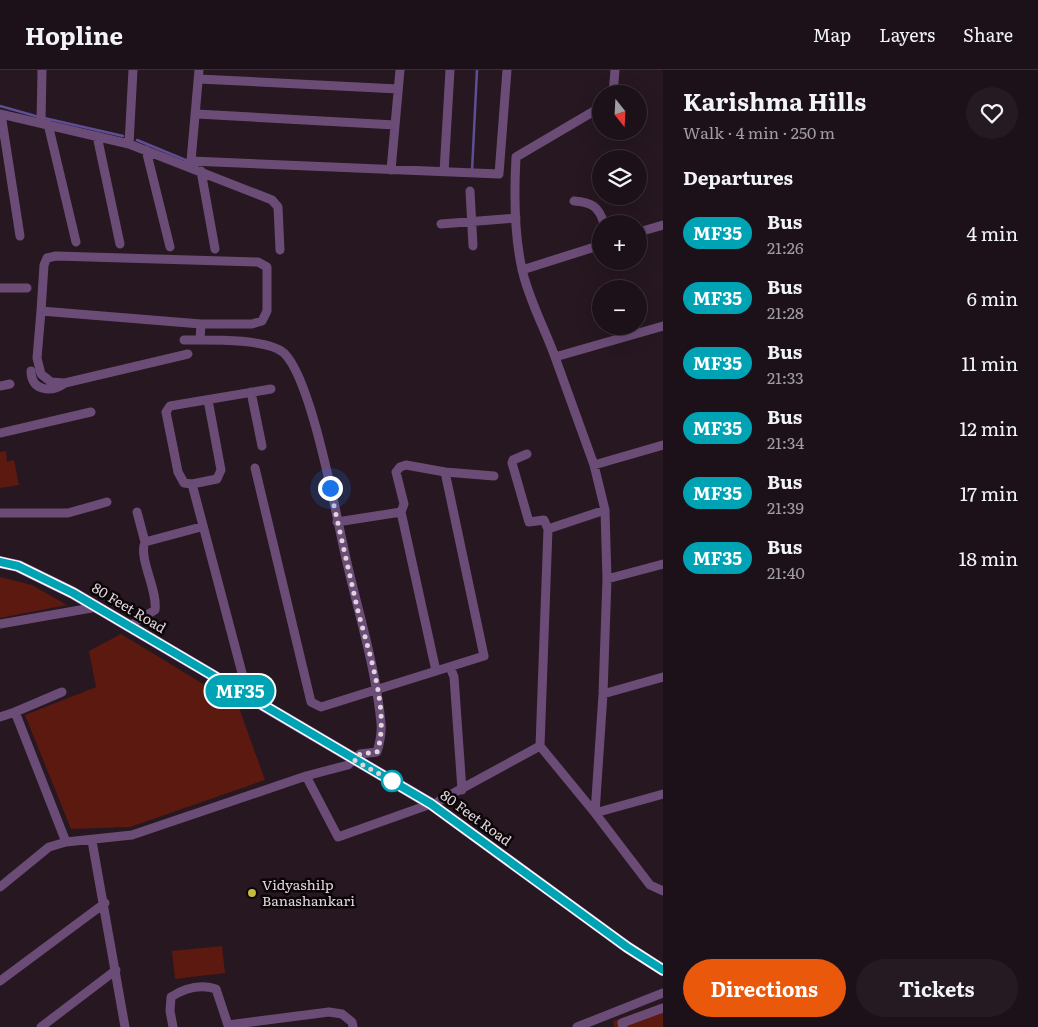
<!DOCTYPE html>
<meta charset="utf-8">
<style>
body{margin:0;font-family:Literata,serif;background:#251a21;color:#f1f3f6;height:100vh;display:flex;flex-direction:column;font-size:19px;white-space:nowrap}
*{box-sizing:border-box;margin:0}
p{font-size:16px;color:#a09da2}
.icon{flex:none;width:28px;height:28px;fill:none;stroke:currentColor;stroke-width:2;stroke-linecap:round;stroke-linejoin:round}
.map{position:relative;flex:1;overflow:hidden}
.sheet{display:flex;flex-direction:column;background:#1c1118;width:375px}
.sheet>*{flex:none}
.badge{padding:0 10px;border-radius:16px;font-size:18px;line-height:32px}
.needle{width:32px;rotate:162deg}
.fabs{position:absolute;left:592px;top:15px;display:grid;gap:10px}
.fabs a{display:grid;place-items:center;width:55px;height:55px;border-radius:50%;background:#1c1118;box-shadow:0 5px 20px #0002,0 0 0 1px #3a3137;font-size:25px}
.you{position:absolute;width:25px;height:25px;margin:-12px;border:4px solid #fff;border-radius:50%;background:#1a73e8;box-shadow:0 0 0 8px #1a73e833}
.map>.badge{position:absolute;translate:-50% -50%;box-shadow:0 0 0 2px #fff}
h2{padding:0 20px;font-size:19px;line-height:45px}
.round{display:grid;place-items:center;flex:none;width:52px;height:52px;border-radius:26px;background:#251a21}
.headline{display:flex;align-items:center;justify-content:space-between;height:85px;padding:0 20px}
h1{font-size:24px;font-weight:700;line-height:38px}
.button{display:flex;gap:10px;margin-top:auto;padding:10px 20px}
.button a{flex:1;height:58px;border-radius:30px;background:#ea580c;color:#fff;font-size:20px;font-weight:700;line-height:58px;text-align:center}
.button a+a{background:#251a21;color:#f1f3f6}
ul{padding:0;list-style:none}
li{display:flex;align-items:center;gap:15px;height:65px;padding:0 20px}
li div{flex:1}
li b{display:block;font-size:19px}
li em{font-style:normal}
li .badge{min-width:55px;font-weight:700;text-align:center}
header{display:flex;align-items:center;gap:30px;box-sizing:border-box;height:70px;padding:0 25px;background:#1c1118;border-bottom:1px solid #3a3137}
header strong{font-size:24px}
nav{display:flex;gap:28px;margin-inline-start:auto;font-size:18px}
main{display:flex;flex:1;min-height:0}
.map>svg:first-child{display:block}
.green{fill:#5b190f}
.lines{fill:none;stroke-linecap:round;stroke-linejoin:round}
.stream{stroke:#5e4e96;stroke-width:2.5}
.minor{stroke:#6b4c77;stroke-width:9}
.secondary{stroke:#9966ab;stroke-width:12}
.line-casing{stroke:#fff;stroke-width:11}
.line{stroke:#00a3b4;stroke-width:8}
.walk{stroke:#e0d5db;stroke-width:5;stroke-dasharray:0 9}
.stop-dot{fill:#fff;stroke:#00a3b4;stroke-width:2.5}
.poi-dot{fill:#c3bd3e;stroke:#0b0508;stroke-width:2}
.labels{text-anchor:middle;stroke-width:5;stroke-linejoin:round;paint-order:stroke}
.street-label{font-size:14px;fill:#e0d5db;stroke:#0b0508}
.poi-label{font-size:14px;fill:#e0d5db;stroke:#0b0508;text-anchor:start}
</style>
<header>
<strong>Hopline</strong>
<nav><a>Map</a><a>Layers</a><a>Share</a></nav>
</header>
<main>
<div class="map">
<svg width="663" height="957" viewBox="0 0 663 957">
<rect width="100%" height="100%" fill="#261720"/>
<path class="green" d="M6,381L7,392L14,390L19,415L0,418V382Z
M0,507L32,515L67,535L0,548Z
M121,564L238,635L265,710L130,757L71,759L25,645L96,617L89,581Z
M222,876L225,903L175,909L172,881Z
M663,933V957H614L613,951Z"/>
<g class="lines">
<path class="stream" d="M0,36L39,47
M44,48L123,66
M137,70L188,91
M472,101L477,0"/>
<path class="minor" d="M199,0L191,91L499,104L507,0
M199,9L398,19
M613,24L615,0
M0,44L129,74L272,130L278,137L280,180
M1,44L20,166
M197,44L395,55
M41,53L42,0
M48,54L76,172
M97,66L120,174
M129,74L133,0
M146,80L170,177
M391,100L400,0
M201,101L215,179
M444,102L450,0
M470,121L473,176
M574,131C591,132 599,136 604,154
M441,154L516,148
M639,162L663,155
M522,200L601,175
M0,218H27
M41,241L37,288L41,304L51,312L65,313L188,284
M663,256L555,287L594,395L605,440L607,509L603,624L595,743L650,815L663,821
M200,270L201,254H252L262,251L267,241V197L258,192L56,186L47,188L44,195L41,241L201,254
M555,287C545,259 528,228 522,199C514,164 514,124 516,87L601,37
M31,301C31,321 51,323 65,313
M0,316L10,314
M251,322L262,376
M0,363L91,342
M527,384L513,390L512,393L529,452L544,450L548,459
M594,395L663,375
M255,398L311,632L321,637L484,586L445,402
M192,414L217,409L221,400L208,330
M137,442L145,472
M401,442L436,601
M0,443H68L107,432
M337,452L401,442L404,434L396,402L400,397L406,395L445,402L494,406
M607,509L663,494
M135,552L155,540C158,520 138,488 145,472L201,457
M0,554L97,537
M450,597L454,607L462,720
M246,618L192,414L184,413L178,402L166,342L170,336L271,319
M603,624L663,607
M15,642L62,622
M0,647L15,642L66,772
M540,676L548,459L605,440
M306,706L338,767L431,734
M439,731L540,676L595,743L663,724
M92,771L125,957
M0,817L49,777L66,772L132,765L306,706L348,695L360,684L377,682C380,672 382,663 381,653C376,600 360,548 348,497C337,452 313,311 284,283C268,268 206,270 184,270
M0,911L105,833
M41,957L116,900
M173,957L170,941L171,927C185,918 200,914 216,919L228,955L329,942L342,944L352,952L353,957
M577,957L663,923
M623,957L622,953L663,938"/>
<path class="secondary" d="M0,492L18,496L73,523L431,734L627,877L663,900"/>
</g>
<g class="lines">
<g class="line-casing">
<path id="line" d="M0,492L18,496L73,523L431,734L627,877L663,900"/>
</g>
<use href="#line" class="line"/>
<path class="walk" d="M330,418C339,458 348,497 357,537C367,578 391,642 377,682L360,684L354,690L392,711"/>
</g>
<circle class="stop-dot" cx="392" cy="711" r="10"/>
<circle class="poi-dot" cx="252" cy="823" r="5"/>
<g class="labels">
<g class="street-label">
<text transform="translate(129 538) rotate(31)" y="5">80 Feet Road</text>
<text transform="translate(476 748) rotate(36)" y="5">80 Feet Road</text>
</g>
<g class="poi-label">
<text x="262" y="820">Vidyashilp<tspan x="262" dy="16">Banashankari</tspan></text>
</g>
</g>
</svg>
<div class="fabs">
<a><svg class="needle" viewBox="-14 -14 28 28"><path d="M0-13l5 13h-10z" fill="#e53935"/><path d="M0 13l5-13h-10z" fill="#a09da2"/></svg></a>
<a><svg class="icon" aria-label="layers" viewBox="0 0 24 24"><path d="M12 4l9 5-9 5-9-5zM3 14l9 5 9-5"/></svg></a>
<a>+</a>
<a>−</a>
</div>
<div class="you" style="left:330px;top:418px"></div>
<b class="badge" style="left:240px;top:621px;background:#00a3b4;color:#fff">MF35</b>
</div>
<section class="sheet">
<div class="headline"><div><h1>Karishma Hills</h1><p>Walk · 4 min · 250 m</p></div><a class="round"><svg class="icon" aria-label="heart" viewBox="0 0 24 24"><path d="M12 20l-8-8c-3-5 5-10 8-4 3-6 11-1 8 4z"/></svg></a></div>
<h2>Departures</h2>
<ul>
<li><span class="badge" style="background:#00a3b4;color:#fff">MF35</span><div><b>Bus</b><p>21:26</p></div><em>4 min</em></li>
<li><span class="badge" style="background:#00a3b4;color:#fff">MF35</span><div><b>Bus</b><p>21:28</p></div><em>6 min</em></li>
<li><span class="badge" style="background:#00a3b4;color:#fff">MF35</span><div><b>Bus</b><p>21:33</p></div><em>11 min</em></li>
<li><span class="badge" style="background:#00a3b4;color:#fff">MF35</span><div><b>Bus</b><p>21:34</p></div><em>12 min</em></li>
<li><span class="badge" style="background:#00a3b4;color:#fff">MF35</span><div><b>Bus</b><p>21:39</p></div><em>17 min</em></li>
<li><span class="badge" style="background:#00a3b4;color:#fff">MF35</span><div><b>Bus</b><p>21:40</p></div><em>18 min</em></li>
</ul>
<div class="button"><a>Directions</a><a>Tickets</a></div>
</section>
</main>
